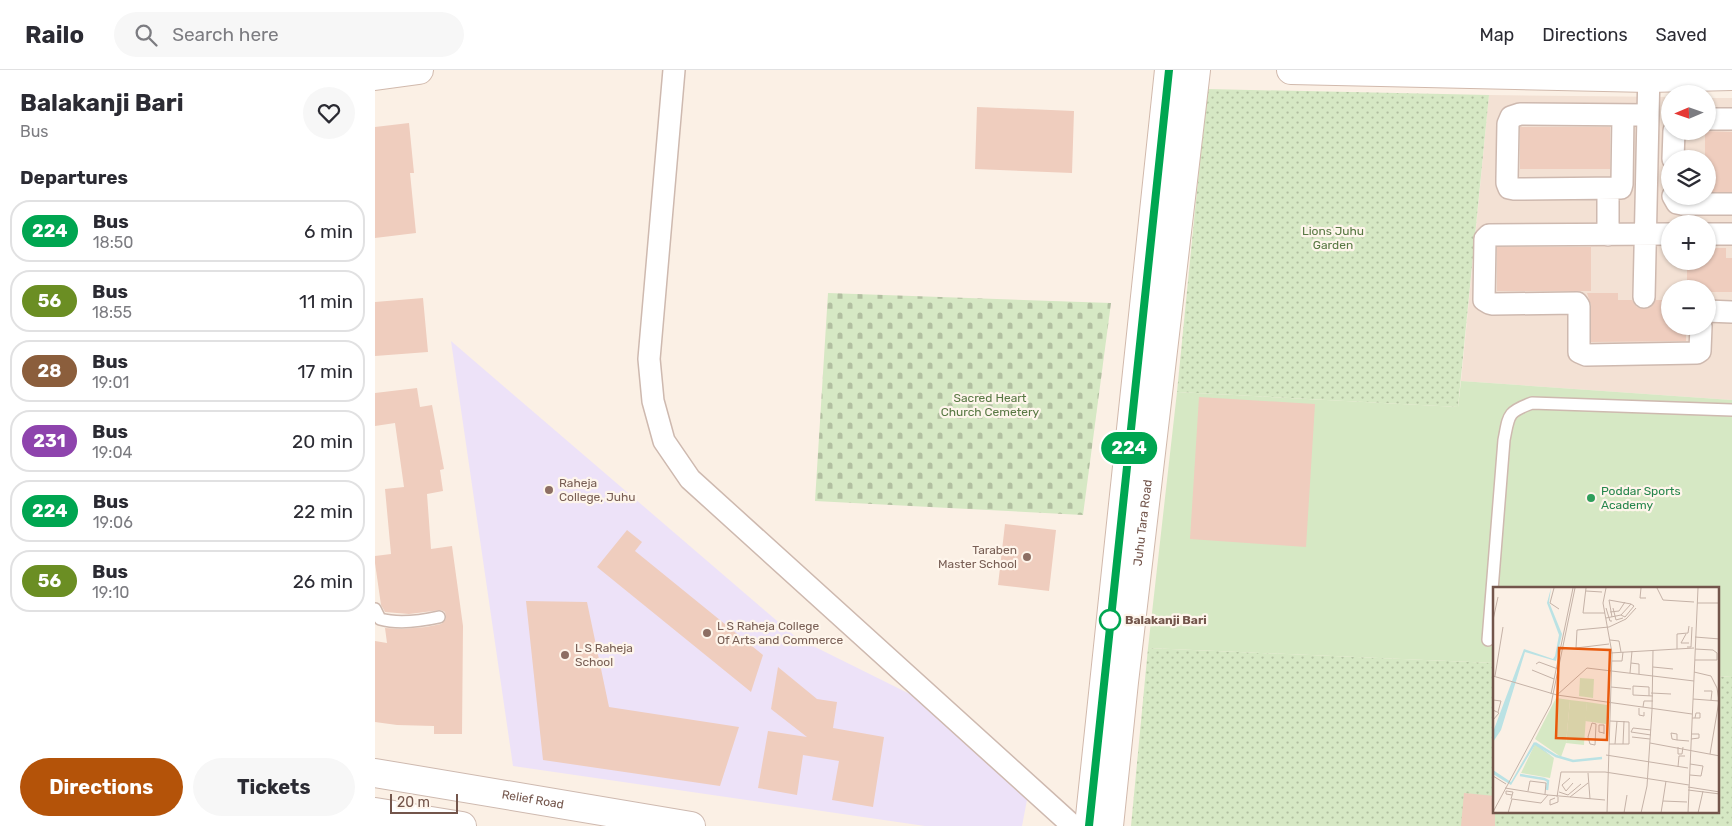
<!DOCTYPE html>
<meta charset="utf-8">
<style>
body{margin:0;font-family:Rubik,sans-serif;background:#f7f7f7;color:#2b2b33;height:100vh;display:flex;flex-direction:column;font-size:19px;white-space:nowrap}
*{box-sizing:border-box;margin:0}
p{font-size:16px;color:#7c7c81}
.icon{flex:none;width:28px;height:28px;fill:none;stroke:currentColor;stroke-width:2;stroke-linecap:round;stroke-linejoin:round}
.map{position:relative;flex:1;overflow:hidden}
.drawer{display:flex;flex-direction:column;background:#fff;width:375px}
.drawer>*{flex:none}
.badge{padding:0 10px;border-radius:16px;font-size:18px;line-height:32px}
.needle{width:32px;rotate:268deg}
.fabs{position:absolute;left:1286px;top:15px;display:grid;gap:10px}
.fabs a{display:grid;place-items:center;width:55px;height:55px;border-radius:50%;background:#fff;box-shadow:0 1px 4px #0004;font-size:25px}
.scale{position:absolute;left:15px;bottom:12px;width:68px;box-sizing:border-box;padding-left:5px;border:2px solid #73554b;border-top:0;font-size:14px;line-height:18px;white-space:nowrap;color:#73554b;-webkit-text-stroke:4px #fef5eb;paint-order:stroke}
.map>.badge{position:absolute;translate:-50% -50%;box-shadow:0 0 0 2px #fff}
h2{padding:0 20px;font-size:19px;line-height:45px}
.round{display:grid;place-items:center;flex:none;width:52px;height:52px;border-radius:26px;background:#f7f7f7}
.head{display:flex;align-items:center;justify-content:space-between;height:85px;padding:0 20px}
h1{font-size:24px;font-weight:700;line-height:38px}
.cta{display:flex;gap:10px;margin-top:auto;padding:10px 20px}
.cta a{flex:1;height:58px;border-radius:30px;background:#b45309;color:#fff;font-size:20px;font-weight:700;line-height:58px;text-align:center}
.cta a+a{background:#f7f7f7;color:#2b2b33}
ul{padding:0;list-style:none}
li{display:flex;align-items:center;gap:15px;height:62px;margin:0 10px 8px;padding:0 10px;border:2px solid #e1e1e2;border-radius:20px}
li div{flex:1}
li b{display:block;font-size:19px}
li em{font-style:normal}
li .badge{min-width:55px;font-weight:700;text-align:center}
header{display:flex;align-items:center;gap:30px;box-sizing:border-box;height:70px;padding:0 25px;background:#fff;border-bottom:1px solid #e1e1e2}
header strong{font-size:24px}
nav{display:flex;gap:28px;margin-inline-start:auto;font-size:18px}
.search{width:350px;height:45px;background:#f7f7f7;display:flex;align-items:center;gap:12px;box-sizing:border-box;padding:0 18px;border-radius:28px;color:#7c7c81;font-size:19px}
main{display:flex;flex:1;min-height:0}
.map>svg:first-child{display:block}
.residential{fill:#f3e1d4;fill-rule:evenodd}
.education{fill:#ede2f8}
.green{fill:url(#green-dots)}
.cemetery{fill:url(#cemetery-stones)}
.pitch{fill:#d6e8c4}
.building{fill:#efcdbe}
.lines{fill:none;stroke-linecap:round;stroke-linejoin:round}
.service-casing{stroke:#ceb9af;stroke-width:14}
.minor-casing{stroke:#ceb9af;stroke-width:24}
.tertiary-casing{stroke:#ceb9af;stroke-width:30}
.secondary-casing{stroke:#d1b9ac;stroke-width:30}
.service{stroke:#fff;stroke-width:11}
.minor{stroke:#fff;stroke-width:21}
.tertiary{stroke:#fff;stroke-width:28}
.secondary{stroke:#fff;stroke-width:28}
.line-casing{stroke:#fff;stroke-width:11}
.line{stroke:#00a651;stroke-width:8}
.education-dot{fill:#8d6e63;stroke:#fef5eb;stroke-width:2}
.leisure-dot{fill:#2e9e5b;stroke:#fef5eb;stroke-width:2}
.stop-dot{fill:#fff;stroke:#00a651;stroke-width:2.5}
.labels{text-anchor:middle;stroke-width:4.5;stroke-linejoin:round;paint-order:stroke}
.park-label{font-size:12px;fill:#587843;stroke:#fef5eb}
.education-label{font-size:12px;fill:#785e54;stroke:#fef5eb;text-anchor:start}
.leisure-label{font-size:12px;fill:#27864d;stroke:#fef5eb;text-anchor:start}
.street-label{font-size:12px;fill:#73554b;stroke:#fef5eb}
.stop-label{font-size:12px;font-weight:bold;fill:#73554b;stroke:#fef5eb;text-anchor:start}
.inset-river{fill:none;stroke:#bae2e4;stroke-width:2.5}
.inset-road{fill:none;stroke:#c5b2a7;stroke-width:1}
.view{fill:#e8590c;fill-opacity:0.15;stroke:#e8590c;stroke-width:2.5}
.inset-edge{fill:none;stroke:#73554b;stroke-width:2.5}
</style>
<header>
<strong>Railo</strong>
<div class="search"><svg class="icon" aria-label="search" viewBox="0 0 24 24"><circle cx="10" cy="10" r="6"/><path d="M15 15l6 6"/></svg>Search here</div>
<nav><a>Map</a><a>Directions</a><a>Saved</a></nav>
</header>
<main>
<section class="drawer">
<div class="head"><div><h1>Balakanji Bari</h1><p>Bus</p></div><a class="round"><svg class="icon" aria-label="heart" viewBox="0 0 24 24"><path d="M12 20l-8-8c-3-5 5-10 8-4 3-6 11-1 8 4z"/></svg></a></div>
<h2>Departures</h2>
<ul>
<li><span class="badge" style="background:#00a651;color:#fff">224</span><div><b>Bus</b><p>18:50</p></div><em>6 min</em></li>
<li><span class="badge" style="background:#6b8e23;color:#fff">56</span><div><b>Bus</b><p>18:55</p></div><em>11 min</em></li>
<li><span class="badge" style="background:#8b5e3c;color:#fff">28</span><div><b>Bus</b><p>19:01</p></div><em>17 min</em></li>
<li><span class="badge" style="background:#8e44ad;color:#fff">231</span><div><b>Bus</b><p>19:04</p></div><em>20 min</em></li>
<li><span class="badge" style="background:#00a651;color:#fff">224</span><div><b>Bus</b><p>19:06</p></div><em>22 min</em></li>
<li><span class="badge" style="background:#6b8e23;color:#fff">56</span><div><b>Bus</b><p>19:10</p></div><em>26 min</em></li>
</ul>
<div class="cta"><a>Directions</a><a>Tickets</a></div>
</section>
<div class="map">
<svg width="1357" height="756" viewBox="0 0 1357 756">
<defs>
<pattern id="green-dots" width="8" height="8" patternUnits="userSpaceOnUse" patternTransform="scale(1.25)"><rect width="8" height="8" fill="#d6e8c4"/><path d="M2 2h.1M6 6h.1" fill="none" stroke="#b2bfa1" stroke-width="1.8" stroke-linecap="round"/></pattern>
<pattern id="cemetery-stones" width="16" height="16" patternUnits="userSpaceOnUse" patternTransform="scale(1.25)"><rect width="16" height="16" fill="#d6e8c4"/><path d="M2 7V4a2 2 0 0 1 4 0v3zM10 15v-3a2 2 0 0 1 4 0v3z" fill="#b2bfa1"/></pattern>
</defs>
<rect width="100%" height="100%" fill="#fbf0e5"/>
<path class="residential" d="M1114,25L1295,27V61H1332L1333,28H1357V330L1086,311ZM1295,89H1332V126H1295ZM1295,154H1332V191H1295ZM1295,219H1332V256H1295Z"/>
<path class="education" d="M76,271L422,568L545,629L652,730L647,756H550L138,696Z"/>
<path class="green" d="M832,19L1114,25L1083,337L802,322Z
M773,578L1119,593L1120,742H1343V606L1357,607V756H756Z"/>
<path class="cemetery" d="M453,223L736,233L708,445L440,431Z"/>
<path class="pitch" d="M1086,311L1357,330V607L1343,606V518H1120L1119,593L773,578L802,322L1083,337Z"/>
<path class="building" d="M602,37L699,41L697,103L600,99Z
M34,53L39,103H35L41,163L0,168V57Z
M1145,57H1235V99H1145Z
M1330,61L1357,62V122H1332V89H1330Z
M1122,177H1216V221H1122Z
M1332,178H1351V188H1357V222H1332V219H1312V191H1332Z
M1212,223H1243V230H1257L1262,237L1268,239L1275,238L1281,230H1295V256H1311V271L1216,272V236Z
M48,228L53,282L0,286V232Z
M42,318L45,337L57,335L69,399L65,400L68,421L52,424L56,479L77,476L88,556L87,664H59V656L22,655L0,652V571L12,573L10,558L27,559L51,557L66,554L71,549L70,542L66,540L34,544L10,542L6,535L0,493V486L16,484L10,419L29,417L20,353L0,356V323Z
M824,327L940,334L931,477L815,469Z
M630,454L681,460L674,521L623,515Z
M252,460L267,472L260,481L388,585L376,622L222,497Z
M151,531L212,532L234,637L364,657L345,716L168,690Z
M403,597L442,629L462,632L458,658L509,667L498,737L457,730L464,691L428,685L422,725L383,718L393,661L432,667L396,639Z
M1089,723L1120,726V756H1086Z"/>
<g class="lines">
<g class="service-casing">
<path id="service" d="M0,539L5,549C23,554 46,551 64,547
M1113,570L1129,370C1134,345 1132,342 1157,333L1357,340"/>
</g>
<g class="minor-casing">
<path id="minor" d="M299,0L274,289L278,331L289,371L315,409L698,756
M1248,45L1247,114L1246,118L1139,119L1134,118L1132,113V108L1133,54L1136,47L1145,44L1273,45
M1332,49H1357
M1298,89L1299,61
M1298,126L1302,133L1307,134H1357
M1295,164L1114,165L1110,169L1109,230L1114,233L1118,234L1202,233L1204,236V282L1211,285L1322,283L1325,281L1326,256
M1332,164H1357
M1233,165V119
M1269,227L1274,0
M1332,241L1357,242"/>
</g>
<g class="tertiary-casing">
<g id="tertiary">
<path id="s1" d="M0,703L316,756"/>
<path d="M0,742L87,756"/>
</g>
</g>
<g class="secondary-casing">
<g id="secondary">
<path d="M916,0L1274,8L1357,6"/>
<path d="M0,6L44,0"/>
<path d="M714,756L794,0"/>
<path id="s2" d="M734,756L749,612L821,0"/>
</g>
</g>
<use href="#service" class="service"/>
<use href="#minor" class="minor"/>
<use href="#tertiary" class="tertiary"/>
<use href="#secondary" class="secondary"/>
</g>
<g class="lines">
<g class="line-casing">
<path id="line" d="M714,756L794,0"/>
</g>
<use href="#line" class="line"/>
</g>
<g class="education-dot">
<circle cx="174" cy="420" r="5"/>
<circle cx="652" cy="487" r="5"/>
<circle cx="332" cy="563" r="5"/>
<circle cx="190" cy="585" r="5"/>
</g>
<circle class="leisure-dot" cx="1216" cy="428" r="5"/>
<circle class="stop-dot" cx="735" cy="550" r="10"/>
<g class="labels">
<g class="park-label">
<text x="958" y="165">Lions Juhu<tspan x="958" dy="14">Garden</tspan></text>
<text x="615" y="332">Sacred Heart<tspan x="615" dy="14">Church Cemetery</tspan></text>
</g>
<g class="education-label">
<text x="184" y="417">Raheja<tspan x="184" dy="14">College, Juhu</tspan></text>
<text x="642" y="484" text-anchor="end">Taraben<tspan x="642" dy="14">Master School</tspan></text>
<text x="342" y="560">L S Raheja College<tspan x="342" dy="14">Of Arts and Commerce</tspan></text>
<text x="200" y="582">L S Raheja<tspan x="200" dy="14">School</tspan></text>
</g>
<g class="leisure-label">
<text x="1226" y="425">Poddar Sports<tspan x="1226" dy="14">Academy</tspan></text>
</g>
<g class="street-label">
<text dy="4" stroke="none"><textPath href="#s2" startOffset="305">Juhu Tara Road</textPath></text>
<text dy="4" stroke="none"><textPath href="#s1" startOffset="160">Relief Road</textPath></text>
</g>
<g class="stop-label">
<text x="750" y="554">Balakanji Bari</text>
</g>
</g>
<g transform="translate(1118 517)">
<rect width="226" height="226" fill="#fbf0e5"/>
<path d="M63,111L77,113L73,156L68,170L42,152ZM94,115L114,118L113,137L92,134ZM42,157L61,171L57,191L28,186Z" fill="#d6e8c4"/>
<path d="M87,91L101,92L100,111L86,109Z" fill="#d6e8c4"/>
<path d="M77,113L94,115L91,158L73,156Z" fill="#d6e8c4"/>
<path d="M58,1L56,15L69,47L63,74L32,65L8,143L0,155V145L31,62L60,72L62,69L66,48L54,16ZM41,155L61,171L42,158L18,198L0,187V183L18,195Z" fill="#bae2e4"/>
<path class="inset-river" d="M42,156L63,169L80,174L109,171M27,188L51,192L55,194L54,203"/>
<path class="inset-road" d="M61,1L57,16L66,22M93,1L90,26H112M113,1L110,16L119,66L114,226M148,1L147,11H153M164,1L170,13L201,15M93,4L109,5M204,16H227M113,21L117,34H119M120,21L123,33L130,31M117,25L126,24L132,15M128,28L132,30L141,19L138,17M113,31L128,28L138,17L116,13L119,30M0,33L5,10M193,47L188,56H196M202,50L227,52M117,53L126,54L128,65M116,57L83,61L84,43L116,40L133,32L143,21M194,60H198L199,40M184,62V47L195,46L196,39M117,66L201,61M202,73H224V66L220,63L202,62M119,74H129L130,65M138,76L146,77V87M43,77L46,75L65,82M160,80L180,82M39,83L61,92M201,85L218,89L224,101L226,114L217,167M137,86L139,64M0,89L64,108L199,127M2,89L10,40M118,100L138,102M211,104H219L218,113M158,106L178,107M58,107L80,1M64,108L94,81L201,94M156,109V100L140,99V108L160,109M200,112L226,114M0,113L8,114L5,125M150,120L151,114H160M146,121V128L151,129V125M0,123L6,126L0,133M199,131H207V126H203L202,131M99,136L103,137L102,158L97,157L95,150ZM111,147V138H106V145L111,146M198,147H206V151L198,152M158,148L138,145L140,141L158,143M139,150L157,152M184,153V147L178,146L179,152L184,153L196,154M157,156L227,169M116,157H136V135L117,134M122,157L124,134M130,157L131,134M185,160V167H189L190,160M113,168L195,181M185,180L186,169H192M95,186L97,212M197,188L208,189L210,179L197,177M0,189L13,197M77,191L69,198L73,204L80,196M195,200L227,205M12,201L55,208M195,203L227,207M35,204L37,194L53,196L52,207M66,205L75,208L88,197M64,210L68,185H112L196,198M77,210L95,196M62,211L57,213V218L65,215V210M18,212L20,205L13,204V207L19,208M170,214L194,215M0,225L58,117L82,1M15,226L19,212L48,216L55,208L112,213M131,226L134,208M148,226L154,199L159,123L160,63M168,226L173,194M195,226L205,1M205,226L210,204"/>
<path class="view" d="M66,61L117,63L114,153L63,151Z"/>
<rect width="226" height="226" class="inset-edge"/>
</g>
</svg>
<div class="fabs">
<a><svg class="needle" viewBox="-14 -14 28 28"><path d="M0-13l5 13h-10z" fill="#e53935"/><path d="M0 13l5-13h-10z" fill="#7c7c81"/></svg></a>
<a><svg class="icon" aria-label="layers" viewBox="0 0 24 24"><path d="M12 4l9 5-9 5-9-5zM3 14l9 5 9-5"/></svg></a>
<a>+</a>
<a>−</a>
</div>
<div class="scale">20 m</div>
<b class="badge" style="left:754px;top:378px;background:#00a651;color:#fff">224</b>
</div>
</main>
